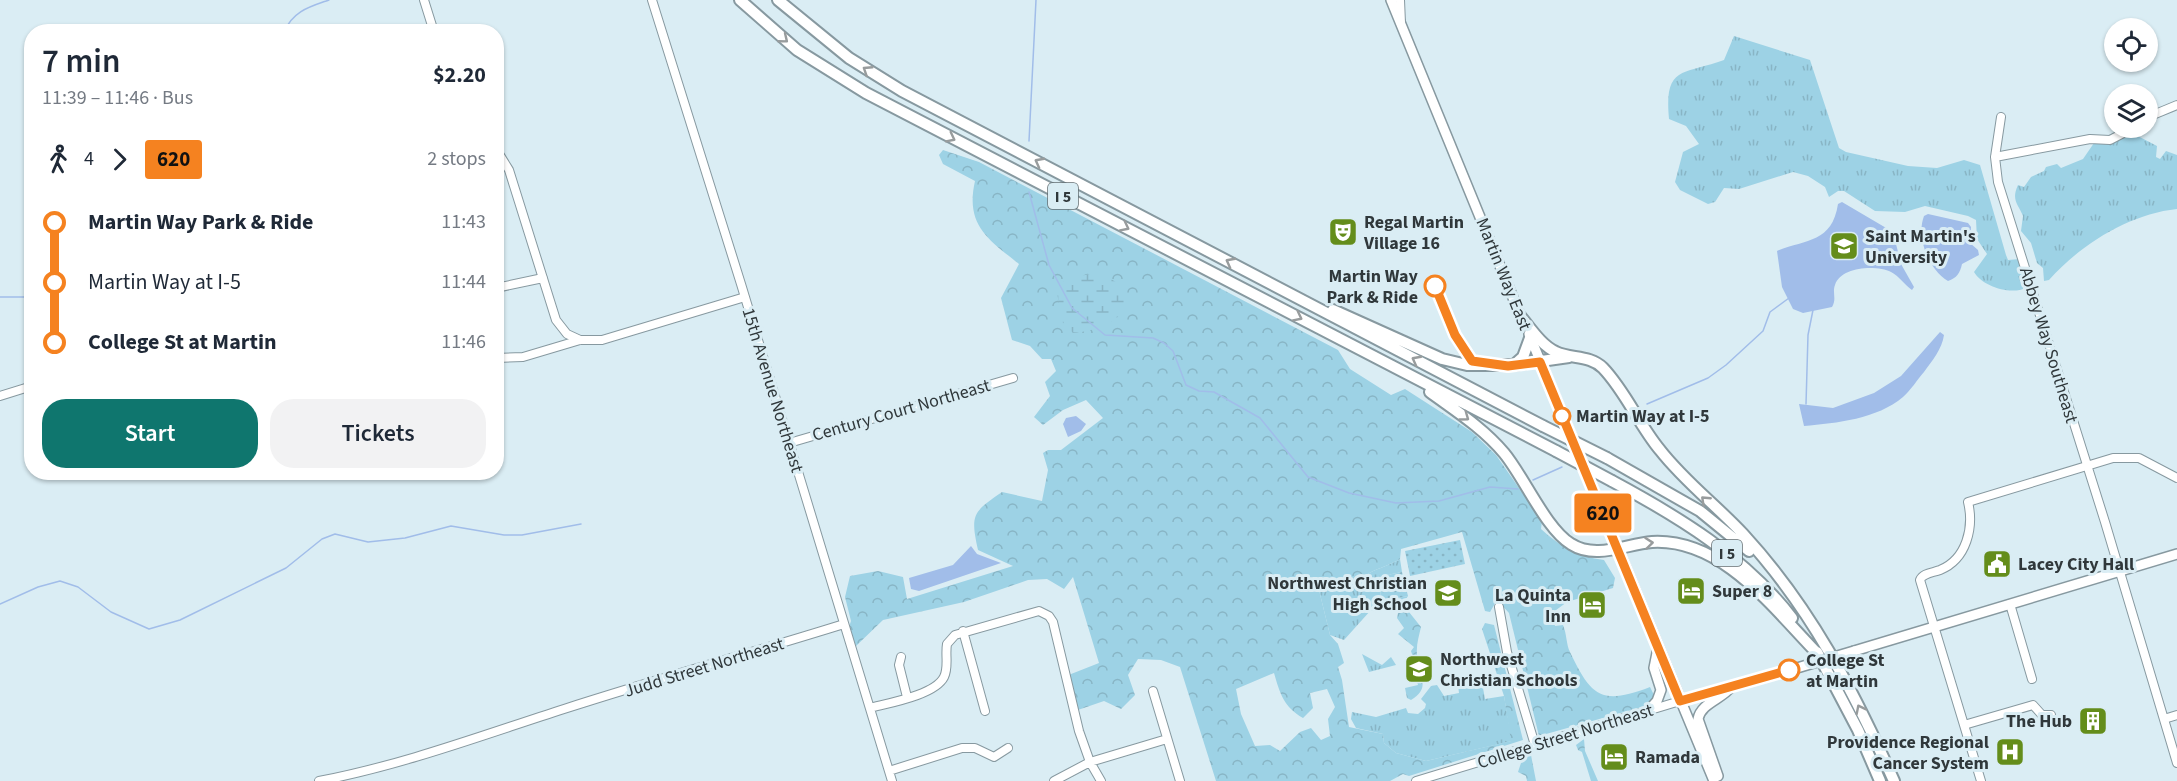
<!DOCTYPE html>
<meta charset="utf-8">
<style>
body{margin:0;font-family:"Source Sans 3",sans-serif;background:#f2f2f3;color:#1f2937;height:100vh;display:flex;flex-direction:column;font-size:22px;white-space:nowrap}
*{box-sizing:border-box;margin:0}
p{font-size:20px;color:#747a83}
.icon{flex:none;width:33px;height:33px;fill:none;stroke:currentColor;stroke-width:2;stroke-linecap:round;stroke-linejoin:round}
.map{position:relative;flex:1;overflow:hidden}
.panel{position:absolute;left:24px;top:24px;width:480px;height:456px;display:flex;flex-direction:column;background:#fff;border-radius:24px;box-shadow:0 2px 4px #0004}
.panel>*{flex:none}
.badge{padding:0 12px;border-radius:4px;font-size:21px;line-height:39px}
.fabs{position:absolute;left:2104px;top:18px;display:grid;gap:12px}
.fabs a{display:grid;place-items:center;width:54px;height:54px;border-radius:50%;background:#fff;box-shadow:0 2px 4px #0004;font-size:30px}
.map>.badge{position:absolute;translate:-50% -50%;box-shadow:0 0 0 3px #fff}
.legs{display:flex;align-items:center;gap:9px;height:66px;padding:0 18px;font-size:20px}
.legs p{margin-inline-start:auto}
.headline{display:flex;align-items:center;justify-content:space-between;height:102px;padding:0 18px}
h1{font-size:33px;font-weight:600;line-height:45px}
.button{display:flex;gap:12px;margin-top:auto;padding:12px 18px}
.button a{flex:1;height:69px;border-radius:24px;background:#0f766e;color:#fff;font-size:24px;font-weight:600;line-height:69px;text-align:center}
.button a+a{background:#f2f2f3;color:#1f2937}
ul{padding:0 18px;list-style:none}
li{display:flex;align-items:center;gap:21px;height:60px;font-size:22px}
li i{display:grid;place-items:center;width:9px;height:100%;margin:0 8px;background:currentColor}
li i::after{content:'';width:15px;height:15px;margin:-8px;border:4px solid;border-radius:50%;background:#fff}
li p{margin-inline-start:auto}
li:first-child i{background:linear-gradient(#0000 50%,currentColor 0)}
li:last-child i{background:linear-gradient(currentColor 50%,#0000 0)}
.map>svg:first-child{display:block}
.grass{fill:url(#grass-tufts)}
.forest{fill:url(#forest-crowns);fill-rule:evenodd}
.wetland{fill:url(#wetland-marsh)}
.park{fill:url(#park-dots)}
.water{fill:#a1bde9}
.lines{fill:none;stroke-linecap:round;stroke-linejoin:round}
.stream{stroke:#a1bde9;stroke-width:1.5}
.minor-casing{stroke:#8799a0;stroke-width:10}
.major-casing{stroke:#8799a0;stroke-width:12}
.highway-casing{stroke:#8799a0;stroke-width:14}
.minor{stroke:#fff;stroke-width:8}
.major{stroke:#fff;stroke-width:9}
.highway{stroke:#fff;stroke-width:10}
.major-bridge-casing{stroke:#8799a0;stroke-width:12;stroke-linecap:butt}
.highway-bridge-casing{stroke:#8799a0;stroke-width:14;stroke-linecap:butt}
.major-bridge{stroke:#fff;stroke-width:9}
.highway-bridge{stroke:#fff;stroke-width:10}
.oneway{stroke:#989c9d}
.line-1-casing{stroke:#fff;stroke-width:14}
.line-1{stroke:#f58220;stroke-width:9}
.stop-1-dot{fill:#fff;stroke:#f58220;stroke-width:3}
.labels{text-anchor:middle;stroke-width:6;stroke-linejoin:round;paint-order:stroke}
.shield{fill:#daedf4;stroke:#636e72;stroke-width:1.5}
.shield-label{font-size:16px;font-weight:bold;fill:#30383b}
.poi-label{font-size:18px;font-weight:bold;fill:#30383b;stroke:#daedf4;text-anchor:start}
.street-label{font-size:18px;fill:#30383b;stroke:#daedf4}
.stop-label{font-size:18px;font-weight:bold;fill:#30383b;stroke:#daedf4;text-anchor:start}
</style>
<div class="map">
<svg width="2177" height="781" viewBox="0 0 2177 781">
<defs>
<pattern id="grass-tufts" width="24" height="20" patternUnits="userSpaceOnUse" patternTransform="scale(1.5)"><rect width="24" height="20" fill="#9dd2e5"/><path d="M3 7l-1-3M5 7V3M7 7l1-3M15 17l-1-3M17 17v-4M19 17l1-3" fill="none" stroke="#88b5c5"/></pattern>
<pattern id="forest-crowns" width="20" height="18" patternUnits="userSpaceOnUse" patternTransform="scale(1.5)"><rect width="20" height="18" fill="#9dd2e5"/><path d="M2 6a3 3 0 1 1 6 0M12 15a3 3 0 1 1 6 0" fill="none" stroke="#88b5c5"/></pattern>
<pattern id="wetland-marsh" width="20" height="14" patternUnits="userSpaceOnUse" patternTransform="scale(1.5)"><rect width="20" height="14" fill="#9dd2e5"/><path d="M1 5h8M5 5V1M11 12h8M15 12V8" fill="none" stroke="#88b5c5"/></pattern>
<pattern id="park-dots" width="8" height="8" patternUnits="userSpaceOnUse" patternTransform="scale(1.5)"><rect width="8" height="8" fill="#9dd2e5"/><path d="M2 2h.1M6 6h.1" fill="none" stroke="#88b5c5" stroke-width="1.8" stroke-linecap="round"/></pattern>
</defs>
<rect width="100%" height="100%" fill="#daedf4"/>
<path class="grass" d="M1734,36L1810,60L1839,148L1846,152L1908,166L1937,168L1964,160L1980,165L2006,255L2008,260L2020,259L2028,287C2012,296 1983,287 1974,272L1987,254L1977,239L1976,220L1968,216L1925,206L1905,212L1875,211L1844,191H1838L1829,197L1825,187L1808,176L1793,172L1739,189L1724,188L1715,202L1708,204L1680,190L1675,182L1683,152L1699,144L1686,126L1669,119C1664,65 1683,75 1724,60Z
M2132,133L2157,146L2156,157L2160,159L2166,151L2177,155V209C2129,214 2080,245 2049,280L2044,281L2043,268L2037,263L2031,243L2021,231L2023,216C2018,204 2011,200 2018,185L2024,187L2031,177L2044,171L2046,167L2057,164L2061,168L2083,159L2094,143L2114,142Z
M1400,559L1402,572L1377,577L1382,601L1408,596L1406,599L1376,612L1371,610L1344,640L1330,635L1319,590L1334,586H1353C1368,569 1381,570 1400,559Z
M1362,654L1382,665L1391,657L1396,665L1369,672Z
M1481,677L1485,699L1504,696L1512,741L1426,761L1396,753L1384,743L1383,734L1356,728L1351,719L1352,712L1376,717L1406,708L1408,713L1418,714L1425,708L1426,704L1421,699L1431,686L1437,685L1444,696L1459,693L1458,685Z"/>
<path class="forest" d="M943,150L979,162L1338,350L1350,369L1391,395L1405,389L1472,432L1496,455L1542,521L1541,529C1561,547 1578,557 1604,560L1615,578L1613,588L1567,602L1552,613L1555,626L1563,625C1567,634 1566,644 1570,652C1591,696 1601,706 1650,687L1656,699L1649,705L1539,736L1509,613L1497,600L1490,612L1485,611L1462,532L1401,549L1400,559C1381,570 1368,569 1353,586H1334L1319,590L1330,635L1338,644L1344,663L1338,667L1342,680L1349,727L1383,734L1384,743L1396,753L1426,761L1511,741L1504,696L1482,629L1485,623L1494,625L1523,740L1409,776L1403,774L1390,781H1216L1180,667L1161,660L1138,659L1128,675L1135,695L1121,709L1104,701L1075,711L1066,676L1099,663L1073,577L1064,589L1047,579L1028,580L964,602L883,620L856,646L849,627L851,621L845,597L850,576L878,571L903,577L907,599L1013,566L978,550C970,514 973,512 1002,492L1042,501L1048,470L1043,453L1048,450H1061L1103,418L1086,400L1063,410L1043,425L1034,417L1050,396L1045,382L1056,371L1051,359H1042L1030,346L1012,340L1001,298L1019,264C988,239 965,225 975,181L943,164L939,155ZM1274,673C1280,694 1284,707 1303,718L1313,708L1310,693L1327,689L1335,707L1328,719L1330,736L1321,740L1311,728L1300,732L1280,751L1270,745L1255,746L1241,714L1236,689Z
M1409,612L1421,627C1419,636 1416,645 1417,655C1417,677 1433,686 1411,700L1407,698L1405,688L1418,685L1413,668L1416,667L1411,651L1414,647L1398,634L1404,628L1397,618L1398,613Z
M1584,739L1585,751L1598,781H1591L1582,752L1578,750L1576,745Z
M1531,755L1536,781H1527L1526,776L1518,772L1523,757Z"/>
<path class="wetland" d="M1095,273C1113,276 1135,292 1121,313C1113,325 1088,332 1073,333L1063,323L1057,293L1065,279Z"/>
<path class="park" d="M1460,540L1465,564L1410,576L1405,551Z
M1402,572L1408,596L1382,601L1377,577Z"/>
<path class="water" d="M1842,202L1893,232L1901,264L1914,287L1912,290C1905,285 1899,276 1891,272C1877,265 1841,266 1835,285C1832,293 1837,299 1832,307L1803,313L1793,309L1782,287L1777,251C1806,239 1832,243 1838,204Z
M1928,214L1968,223L1971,227L1970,243L1978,250L1979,255L1962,264C1960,273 1957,278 1948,281C1928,269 1916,237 1924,216Z
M1940,332L1944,335C1942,349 1932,361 1924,372C1917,380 1911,390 1903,397C1877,419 1837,423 1804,426L1799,404L1833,408L1874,393L1901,376Z
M1076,416L1086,424L1081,431L1068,437L1063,424L1066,418Z
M971,546L977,554L1001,563L919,591L911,589L909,578L953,565Z"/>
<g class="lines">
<path class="stream" d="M284,32C293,11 309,7 329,0
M1029,141L1036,0
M1029,192L1049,265L1072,308L1105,335L1153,338L1164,343L1173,351L1186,385L1199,391L1214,392L1260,418L1308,477L1349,493L1396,503L1439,501L1490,487L1518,489
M0,297H32
M1647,404L1708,378L1726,365L1763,331L1770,312L1789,298
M1806,404L1808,335L1813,310
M1591,422L1624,412
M1533,480L1562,467
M0,604L38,587L60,581L78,587L111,612L149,629L180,620L286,568L322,539L335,534L368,542L405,538L451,526L504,535H522L581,524"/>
<g class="minor-casing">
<path id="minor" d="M424,0L434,32
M652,0L741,284L892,781
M1400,0L1401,23
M2001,117L1995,157L1998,182L2105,522L2177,763
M2148,117L2177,105
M496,149L509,170L556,320L567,334L580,340
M1995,157L2090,139L2110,140L2133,128
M496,288L543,278
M496,358L523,357L580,340H602L745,297
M0,396L32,386
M789,443L1013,378
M2010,604L2032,679
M1499,607L1507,652L1535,745
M963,631L985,711
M901,657L899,665L907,697
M1153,691L1180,781
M870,708C889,703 935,695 944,677C949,667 945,655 947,644L955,635L1039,611L1049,616L1053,622L1079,731L1090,762L1101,781
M2164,719L2177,715
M1964,725L2033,705L2042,715H2051
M889,771L962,748H975L994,757L1008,748
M319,781C403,765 483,735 564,709C657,679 751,653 844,624
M1054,781L1090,762L1167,739
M1416,781L1680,701
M1981,781L1920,580C1923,573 1932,573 1940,570C1967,559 1974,527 1968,502L2113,458H2139L2177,478"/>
</g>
<g class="major-casing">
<path id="major" d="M1391,0L1523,322
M1529,334L1714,781
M1854,651L2177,554
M1680,701L1797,668
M1648,711L1657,701L1661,690L1654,668L1658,648
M1718,776L1698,719C1701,703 1722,699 1731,687"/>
</g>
<g class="highway-casing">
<path id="highway" d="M740,0L797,50L866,93L1556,451
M778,0L849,58L902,91L1543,426
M1333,310L1442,359L1467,365H1513L1569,357
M1521,317C1531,329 1542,346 1556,352C1571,359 1590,355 1603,368C1626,392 1639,425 1660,450C1685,482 1716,505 1743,534C1811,608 1853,690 1894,781
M1514,365L1523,357L1530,338
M1430,392C1456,411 1483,428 1504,453C1524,477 1546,529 1571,544C1596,560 1626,544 1652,542C1722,538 1773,608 1817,653
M1607,458L1700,511L1749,551
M1612,481C1679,517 1745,557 1792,618
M1817,652L1858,730L1880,781"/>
</g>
<use href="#minor" class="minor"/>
<use href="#major" class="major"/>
<use href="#highway" class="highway"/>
<g class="major-bridge-casing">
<path id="major-bridge" d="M1797,668L1854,651"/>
</g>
<g class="highway-bridge-casing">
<path id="highway-bridge" d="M1543,426L1607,458
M1556,451L1612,481"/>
</g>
<use href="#major-bridge" class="major-bridge"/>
<use href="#highway-bridge" class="highway-bridge"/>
</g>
<defs><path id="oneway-chevron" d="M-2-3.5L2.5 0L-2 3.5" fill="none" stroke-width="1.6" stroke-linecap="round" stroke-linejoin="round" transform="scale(1.5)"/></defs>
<g class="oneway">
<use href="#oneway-chevron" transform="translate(784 39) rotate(39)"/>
<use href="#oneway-chevron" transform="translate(867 70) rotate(-147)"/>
<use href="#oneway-chevron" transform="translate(951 138) rotate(27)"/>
<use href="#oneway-chevron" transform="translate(1039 162) rotate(-152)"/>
<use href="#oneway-chevron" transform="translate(1125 227) rotate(27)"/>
<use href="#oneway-chevron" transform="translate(1230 262) rotate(-152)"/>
<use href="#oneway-chevron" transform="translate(1298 317) rotate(27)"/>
<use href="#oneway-chevron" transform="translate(1416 360) rotate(-152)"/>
<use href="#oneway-chevron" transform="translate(1465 417) rotate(36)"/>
<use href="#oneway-chevron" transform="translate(1705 500) rotate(-137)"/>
<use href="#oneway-chevron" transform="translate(1649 543) rotate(-6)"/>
<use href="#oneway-chevron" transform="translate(1860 709) rotate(-117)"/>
</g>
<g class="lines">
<g class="line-1-casing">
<path id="line-1" d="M1435,286L1455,335L1472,361L1508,366L1540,362L1680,701L1789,670"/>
</g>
<use href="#line-1" class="line-1"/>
</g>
<defs>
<g id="theatre-square" transform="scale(1.5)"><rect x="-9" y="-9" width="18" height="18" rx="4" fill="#648d1b" stroke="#daedf4"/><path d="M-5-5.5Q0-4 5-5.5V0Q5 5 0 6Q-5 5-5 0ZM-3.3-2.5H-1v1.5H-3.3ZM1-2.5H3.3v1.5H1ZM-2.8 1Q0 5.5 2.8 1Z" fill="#fff"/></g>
<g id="university-square" transform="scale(1.5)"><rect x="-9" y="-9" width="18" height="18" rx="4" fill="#648d1b" stroke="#daedf4"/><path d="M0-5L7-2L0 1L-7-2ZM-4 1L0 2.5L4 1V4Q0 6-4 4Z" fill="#fff"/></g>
<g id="civic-square" transform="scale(1.5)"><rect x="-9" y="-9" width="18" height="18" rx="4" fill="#648d1b" stroke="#daedf4"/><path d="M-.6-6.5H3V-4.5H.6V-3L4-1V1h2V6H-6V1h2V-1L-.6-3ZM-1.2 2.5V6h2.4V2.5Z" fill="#fff"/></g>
<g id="hotel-square" transform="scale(1.5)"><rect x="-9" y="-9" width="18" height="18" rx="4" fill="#648d1b" stroke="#daedf4"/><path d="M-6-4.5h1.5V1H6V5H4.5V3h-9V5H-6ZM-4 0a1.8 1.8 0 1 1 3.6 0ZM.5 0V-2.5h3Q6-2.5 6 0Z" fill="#fff"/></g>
<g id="school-square" transform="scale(1.5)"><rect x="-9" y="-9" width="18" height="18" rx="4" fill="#648d1b" stroke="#daedf4"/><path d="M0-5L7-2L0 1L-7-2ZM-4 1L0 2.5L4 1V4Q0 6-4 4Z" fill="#fff"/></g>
<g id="building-square" transform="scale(1.5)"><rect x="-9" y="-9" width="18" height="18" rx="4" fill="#648d1b" stroke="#daedf4"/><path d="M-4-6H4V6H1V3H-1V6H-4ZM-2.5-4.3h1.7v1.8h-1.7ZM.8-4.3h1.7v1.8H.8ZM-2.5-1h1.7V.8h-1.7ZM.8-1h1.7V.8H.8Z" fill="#fff"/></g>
<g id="hospital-square" transform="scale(1.5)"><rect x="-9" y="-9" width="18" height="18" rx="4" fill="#648d1b" stroke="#daedf4"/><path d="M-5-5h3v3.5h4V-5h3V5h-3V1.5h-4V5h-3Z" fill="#fff"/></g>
</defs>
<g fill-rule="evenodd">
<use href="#theatre-square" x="1343" y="232"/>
<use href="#university-square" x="1844" y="246"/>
<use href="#civic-square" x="1997" y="564"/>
<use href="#hotel-square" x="1691" y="591"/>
<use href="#school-square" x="1448" y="593"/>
<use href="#hotel-square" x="1592" y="605"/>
<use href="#school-square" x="1419" y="669"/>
<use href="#building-square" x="2093" y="721"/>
<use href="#hospital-square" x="2010" y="752"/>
<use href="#hotel-square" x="1614" y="757"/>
</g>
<g class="stop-1-dot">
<circle cx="1435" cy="286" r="10"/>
<circle cx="1562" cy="416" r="8"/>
<circle cx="1789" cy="670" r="10"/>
</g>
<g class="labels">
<g class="shield">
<rect x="1048" y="183" width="30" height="26" rx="4.5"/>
<rect x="1712" y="540" width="30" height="26" rx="4.5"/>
</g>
<g class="shield-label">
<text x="1063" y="202">I 5</text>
<text x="1727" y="559">I 5</text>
</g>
<g class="poi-label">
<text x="1364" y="228">Regal Martin<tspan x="1364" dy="21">Village 16</tspan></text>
<text x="1865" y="242">Saint Martin's<tspan x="1865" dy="21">University</tspan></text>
<text x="2018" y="570">Lacey City Hall</text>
<text x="1427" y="589" text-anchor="end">Northwest Christian<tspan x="1427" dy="21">High School</tspan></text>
<text x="1712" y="597">Super 8</text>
<text x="1571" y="601" text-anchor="end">La Quinta<tspan x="1571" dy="21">Inn</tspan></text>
<text x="1440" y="665">Northwest<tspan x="1440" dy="21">Christian Schools</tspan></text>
<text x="2072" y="727" text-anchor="end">The Hub</text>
<text x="1989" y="748" text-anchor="end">Providence Regional<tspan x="1989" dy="21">Cancer System</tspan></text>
<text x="1635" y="763">Ramada</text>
</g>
<g class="street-label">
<text transform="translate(1504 274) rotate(68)" y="6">Martin Way East</text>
<text transform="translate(2049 345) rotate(73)" y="6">Abbey Way Southeast</text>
<text transform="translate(773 390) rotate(73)" y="6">15th Avenue Northeast</text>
<text transform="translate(901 410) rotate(-16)" y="6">Century Court Northeast</text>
<text transform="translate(704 667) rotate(-17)" y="6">Judd Street Northeast</text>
<text transform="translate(1565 736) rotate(-17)" y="6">College Street Northeast</text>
</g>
<g class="stop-label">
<text x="1418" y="282" text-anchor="end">Martin Way<tspan x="1418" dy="21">Park &amp; Ride</tspan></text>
<text x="1576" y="422">Martin Way at I-5</text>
<text x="1806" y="666">College St<tspan x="1806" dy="21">at Martin</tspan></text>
</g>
</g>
</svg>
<div class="fabs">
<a><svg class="icon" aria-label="locate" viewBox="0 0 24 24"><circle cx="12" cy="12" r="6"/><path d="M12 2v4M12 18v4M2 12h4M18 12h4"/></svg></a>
<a><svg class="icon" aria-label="layers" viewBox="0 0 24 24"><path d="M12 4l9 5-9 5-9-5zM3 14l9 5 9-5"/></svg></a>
</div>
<b class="badge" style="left:1603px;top:513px;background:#f58220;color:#111">620</b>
<section class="panel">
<div class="headline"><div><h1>7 min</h1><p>11:39 – 11:46 · Bus</p></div><b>$2.20</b></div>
<div class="legs"><svg class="icon" aria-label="walk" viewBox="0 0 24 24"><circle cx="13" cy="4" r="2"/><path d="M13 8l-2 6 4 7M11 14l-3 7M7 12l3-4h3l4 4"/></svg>4<svg class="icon" aria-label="forward" viewBox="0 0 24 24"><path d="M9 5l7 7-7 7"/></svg><b class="badge" style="background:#f58220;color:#111">620</b><p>2 stops</p></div>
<ul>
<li><i style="color:#f58220"></i><b>Martin Way Park &amp; Ride</b><p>11:43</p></li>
<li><i style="color:#f58220"></i><span>Martin Way at I-5</span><p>11:44</p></li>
<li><i style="color:#f58220"></i><b>College St at Martin</b><p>11:46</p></li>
</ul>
<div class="button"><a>Start</a><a>Tickets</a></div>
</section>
</div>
